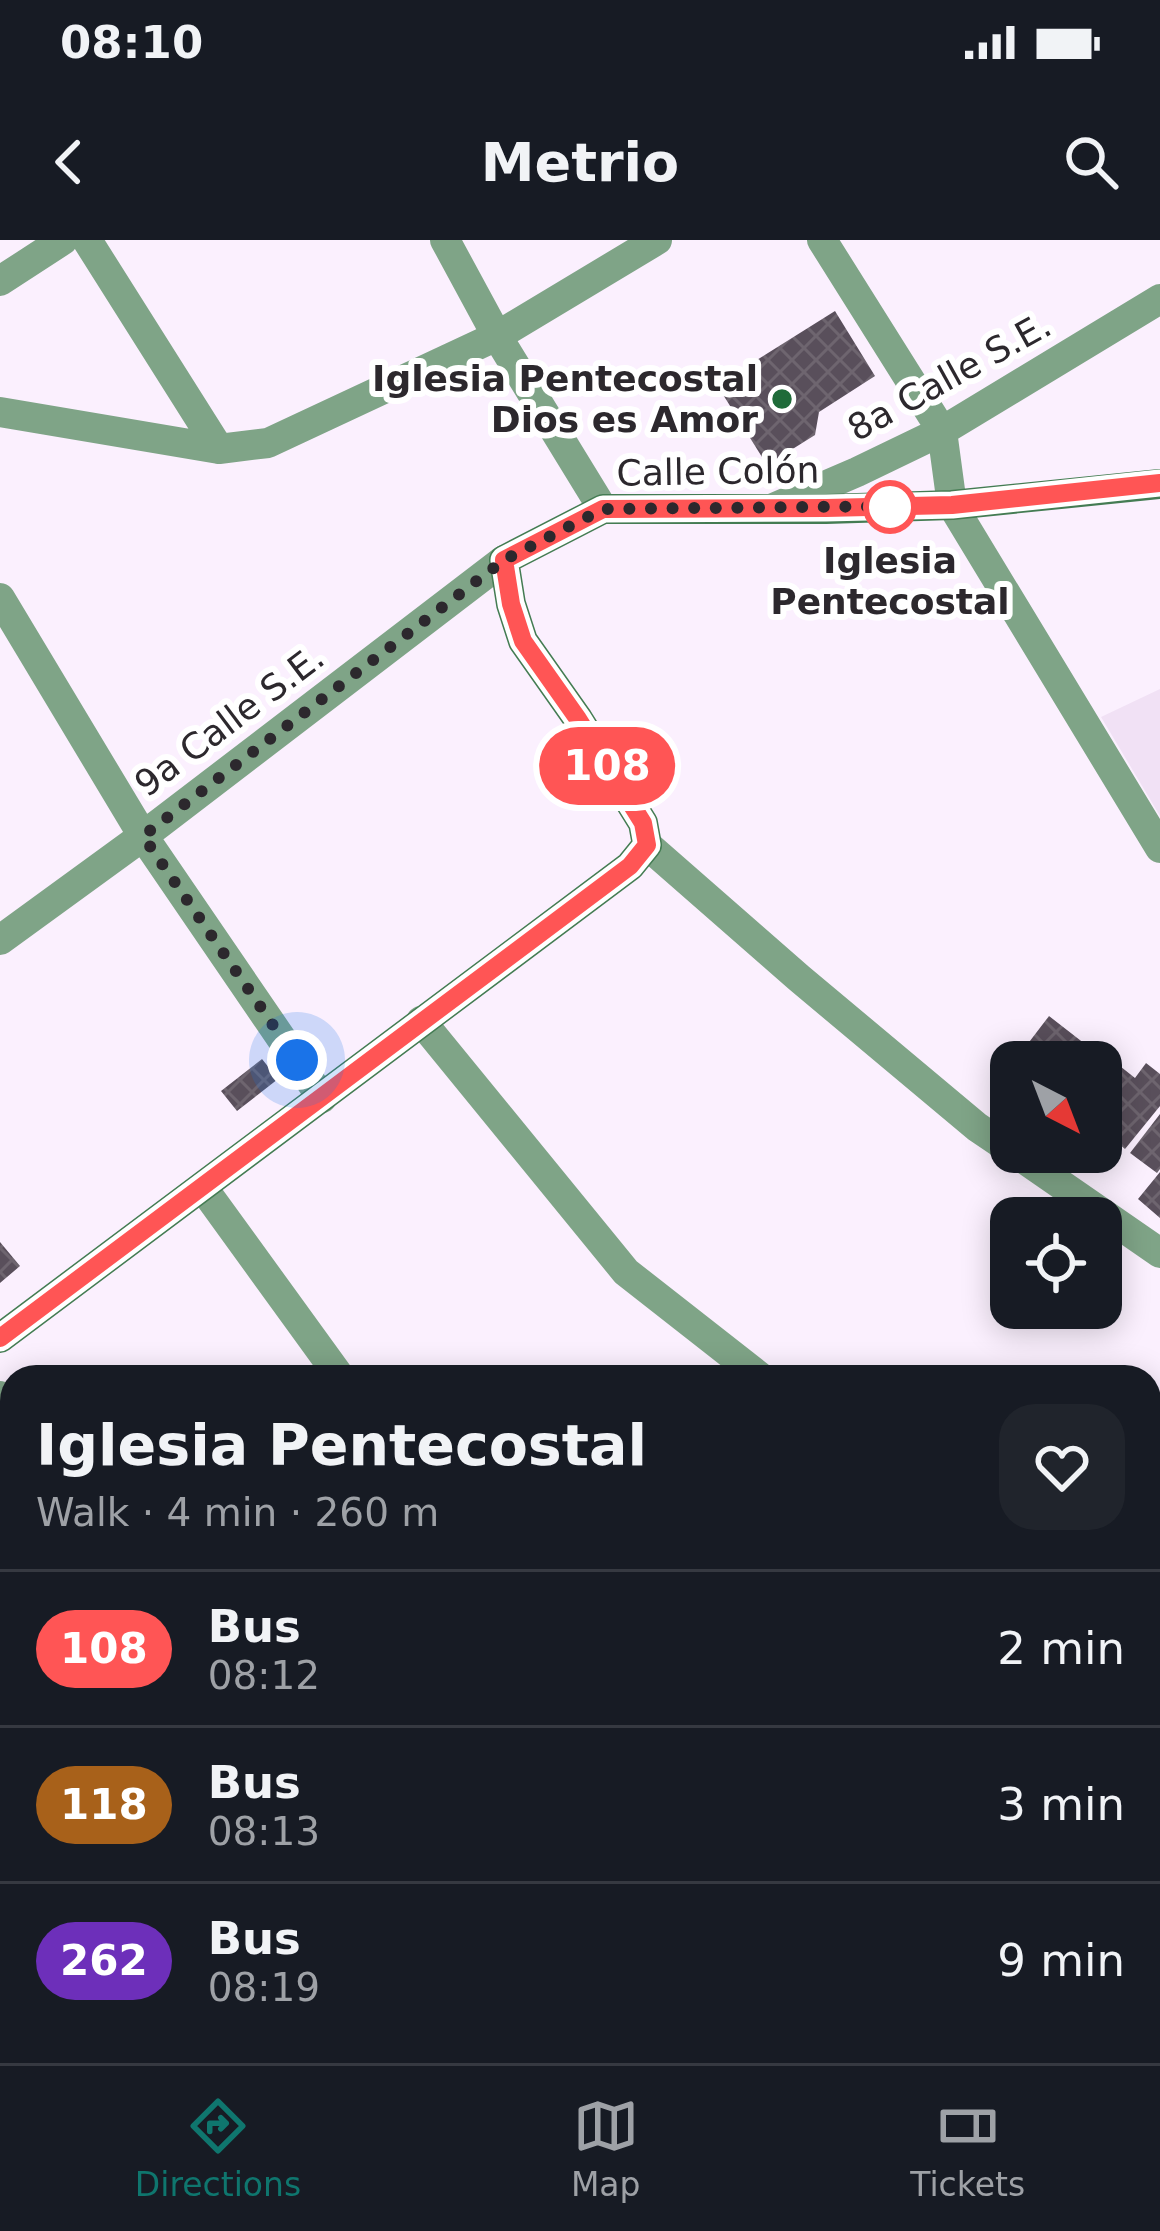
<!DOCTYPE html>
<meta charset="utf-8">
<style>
body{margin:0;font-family:"DejaVu Sans",sans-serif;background:#20242c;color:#f1f3f6;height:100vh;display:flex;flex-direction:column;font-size:45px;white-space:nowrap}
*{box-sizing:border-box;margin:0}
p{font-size:39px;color:#9ea1a6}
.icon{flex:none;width:66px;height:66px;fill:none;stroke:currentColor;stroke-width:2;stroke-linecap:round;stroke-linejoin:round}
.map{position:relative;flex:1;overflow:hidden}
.details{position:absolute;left:0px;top:1125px;width:1161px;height:699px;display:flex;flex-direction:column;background:#171b24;border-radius:36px 36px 0 0;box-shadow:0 6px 30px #0003}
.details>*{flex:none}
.badge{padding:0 24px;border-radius:39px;font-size:42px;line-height:78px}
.needle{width:78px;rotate:138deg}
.buttons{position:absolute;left:990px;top:801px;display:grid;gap:24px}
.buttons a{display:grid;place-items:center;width:132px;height:132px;border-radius:24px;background:#171b24;box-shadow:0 6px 30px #0003;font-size:60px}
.you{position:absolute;width:60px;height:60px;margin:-30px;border:9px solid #fff;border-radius:50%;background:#1a73e8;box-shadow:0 0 0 18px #1a73e833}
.map>.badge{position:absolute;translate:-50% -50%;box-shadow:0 0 0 6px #fff}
.round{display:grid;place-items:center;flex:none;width:126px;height:126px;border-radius:36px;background:#20242c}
.headline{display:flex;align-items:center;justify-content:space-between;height:204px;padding:0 36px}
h1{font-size:57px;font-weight:700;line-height:90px}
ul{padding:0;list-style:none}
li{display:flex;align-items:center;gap:36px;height:156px;padding:0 36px;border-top:3px solid #363941}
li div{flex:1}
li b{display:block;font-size:45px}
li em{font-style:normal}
li .badge{min-width:132px;font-weight:700;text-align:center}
.status{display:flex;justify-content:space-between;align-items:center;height:84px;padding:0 60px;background:#171b24;direction:ltr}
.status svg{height:33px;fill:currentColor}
header{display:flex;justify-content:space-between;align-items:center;height:156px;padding:0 36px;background:#171b24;font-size:54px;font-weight:700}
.tab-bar{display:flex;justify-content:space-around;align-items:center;height:168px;border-top:3px solid #363941;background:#171b24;font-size:33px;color:#9ea1a6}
.tab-bar a{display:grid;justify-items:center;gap:6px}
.tab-bar .on{color:#0f766e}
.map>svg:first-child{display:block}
.built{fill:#f1e1f5}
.building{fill:url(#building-cross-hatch)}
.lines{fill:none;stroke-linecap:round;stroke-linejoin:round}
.service{stroke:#7fa487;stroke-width:18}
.minor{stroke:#7fa487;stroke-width:30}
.secondary{stroke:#447c53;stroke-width:30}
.line-casing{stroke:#fff;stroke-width:27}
.line{stroke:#f55;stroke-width:18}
.walk{stroke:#2c282d;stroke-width:12;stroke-dasharray:0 21.6}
.poi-dot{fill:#1f6b39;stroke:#fff;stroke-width:4.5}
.stop-dot{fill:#fff;stroke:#f55;stroke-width:6}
.labels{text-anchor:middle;stroke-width:12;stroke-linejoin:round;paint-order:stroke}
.street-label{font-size:36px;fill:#2c282d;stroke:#fff}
.poi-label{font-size:36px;font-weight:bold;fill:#2c282d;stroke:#fff;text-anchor:end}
.stop-label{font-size:36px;font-weight:bold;fill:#2c282d;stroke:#fff}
</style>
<div class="status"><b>08:10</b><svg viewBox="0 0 49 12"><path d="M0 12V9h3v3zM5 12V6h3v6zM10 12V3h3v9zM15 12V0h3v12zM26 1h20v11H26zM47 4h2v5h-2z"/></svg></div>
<header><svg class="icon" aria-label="back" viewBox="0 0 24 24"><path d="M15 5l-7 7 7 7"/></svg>Metrio<svg class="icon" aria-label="search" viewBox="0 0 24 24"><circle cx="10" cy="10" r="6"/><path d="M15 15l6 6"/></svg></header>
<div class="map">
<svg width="1160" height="1823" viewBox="0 0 1160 1823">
<defs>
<pattern id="building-cross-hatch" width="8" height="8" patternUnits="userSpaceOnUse" patternTransform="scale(3)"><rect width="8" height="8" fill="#594f5b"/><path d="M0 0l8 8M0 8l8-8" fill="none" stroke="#6e656f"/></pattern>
</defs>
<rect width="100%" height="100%" fill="#fbf0fe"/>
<path class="built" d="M1160,449V576L1101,477Z
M1160,1469V1823H906L912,1812H1149V1483Z"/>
<path class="building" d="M835,71L875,136L819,172L815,195L767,225L717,145Z
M1049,776L1103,818L1100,822H1014Z
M262,819L278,839L237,871L221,851Z
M1111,819L1135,838L1146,823L1160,834V866L1125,909L1101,889V831Z
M1160,874V929L1157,933L1130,913Z
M1160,932V978L1138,959Z
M0,1002L20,1026L0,1043Z
M1160,1261V1329L1149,1321V1275Z
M1149,1332L1160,1341V1389L1149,1380Z
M1149,1538L1160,1545V1566L1149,1559Z
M1149,1603L1160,1611V1638L1149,1652Z
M1149,1715L1160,1723V1762L1149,1777Z
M811,1812H861L854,1823H828Z
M1041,1812H1122L1114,1823H1033Z"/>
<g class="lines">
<path class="service" d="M1149,1578L1160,1587
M984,1823L992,1812"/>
<path class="minor" d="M87,0L219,209
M445,0L497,96L603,269
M822,0L942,191L952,265L1160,608
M0,41L63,0
M0,172L219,209L268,203L497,96L657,0
M771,269L857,232L942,191L1160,59
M0,358L143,596L322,858
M647,605L799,738L977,887L1011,910
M0,700L143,596L504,320
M421,781L626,1032L760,1137
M1014,912L1160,1013
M203,948L340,1137
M0,1156L12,1173
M1149,1443L1160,1451
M0,1647L12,1663
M125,1812L133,1823
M731,1812L753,1823
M606,1823L611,1812"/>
<path class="secondary" d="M0,1098L630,626L647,605L643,583L578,479L523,401L511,364L504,320L603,269H826L952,265L1160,244
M1149,1483L1160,1469
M906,1823L912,1812"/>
</g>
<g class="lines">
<g class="line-casing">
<path id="line" d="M0,1098L630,626L647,605L643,583L578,479L523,401L511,364L504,320L603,269L826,268L952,265L1160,243"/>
</g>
<use href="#line" class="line"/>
<path class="walk" d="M297,820L143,596L504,320L603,269L910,266L890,267"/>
</g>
<circle class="poi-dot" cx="782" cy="159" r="12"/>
<circle class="stop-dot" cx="890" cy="267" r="24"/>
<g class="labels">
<g class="street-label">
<text transform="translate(949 136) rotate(-29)" y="13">8a Calle S.E.</text>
<text transform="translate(718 231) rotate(-1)" y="13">Calle Colón</text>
<text transform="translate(229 480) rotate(-37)" y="13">9a Calle S.E.</text>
</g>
<g class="poi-label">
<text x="758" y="151">Iglesia Pentecostal<tspan x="758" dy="41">Dios es Amor</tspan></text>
</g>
<g class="stop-label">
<text x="890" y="333">Iglesia<tspan x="890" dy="41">Pentecostal</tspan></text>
</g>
</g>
</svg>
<div class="buttons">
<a><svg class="needle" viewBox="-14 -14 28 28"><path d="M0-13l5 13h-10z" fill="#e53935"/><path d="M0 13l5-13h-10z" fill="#9ea1a6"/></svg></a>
<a><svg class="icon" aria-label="locate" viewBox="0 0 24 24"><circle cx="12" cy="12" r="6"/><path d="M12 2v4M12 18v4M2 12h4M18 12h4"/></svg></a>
</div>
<div class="you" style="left:297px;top:820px"></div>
<b class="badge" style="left:607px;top:526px;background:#f55;color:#fff">108</b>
<section class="details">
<div class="headline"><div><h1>Iglesia Pentecostal</h1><p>Walk · 4 min · 260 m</p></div><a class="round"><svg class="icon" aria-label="heart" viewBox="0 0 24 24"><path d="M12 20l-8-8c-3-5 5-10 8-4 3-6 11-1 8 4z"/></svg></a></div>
<ul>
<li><span class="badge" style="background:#f55;color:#fff">108</span><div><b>Bus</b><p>08:12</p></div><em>2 min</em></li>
<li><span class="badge" style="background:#a8611a;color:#fff">118</span><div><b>Bus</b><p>08:13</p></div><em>3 min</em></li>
<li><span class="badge" style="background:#6d2fba;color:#fff">262</span><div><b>Bus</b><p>08:19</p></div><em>9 min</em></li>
</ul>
</section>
</div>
<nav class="tab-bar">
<a class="on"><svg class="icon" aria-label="directions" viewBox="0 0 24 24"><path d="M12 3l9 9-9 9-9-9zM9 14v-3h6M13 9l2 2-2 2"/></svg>Directions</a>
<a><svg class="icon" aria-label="map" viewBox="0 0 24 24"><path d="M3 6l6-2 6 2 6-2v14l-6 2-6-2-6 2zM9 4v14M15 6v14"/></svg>Map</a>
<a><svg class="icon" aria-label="tickets" viewBox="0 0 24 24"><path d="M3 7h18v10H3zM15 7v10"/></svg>Tickets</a>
</nav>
